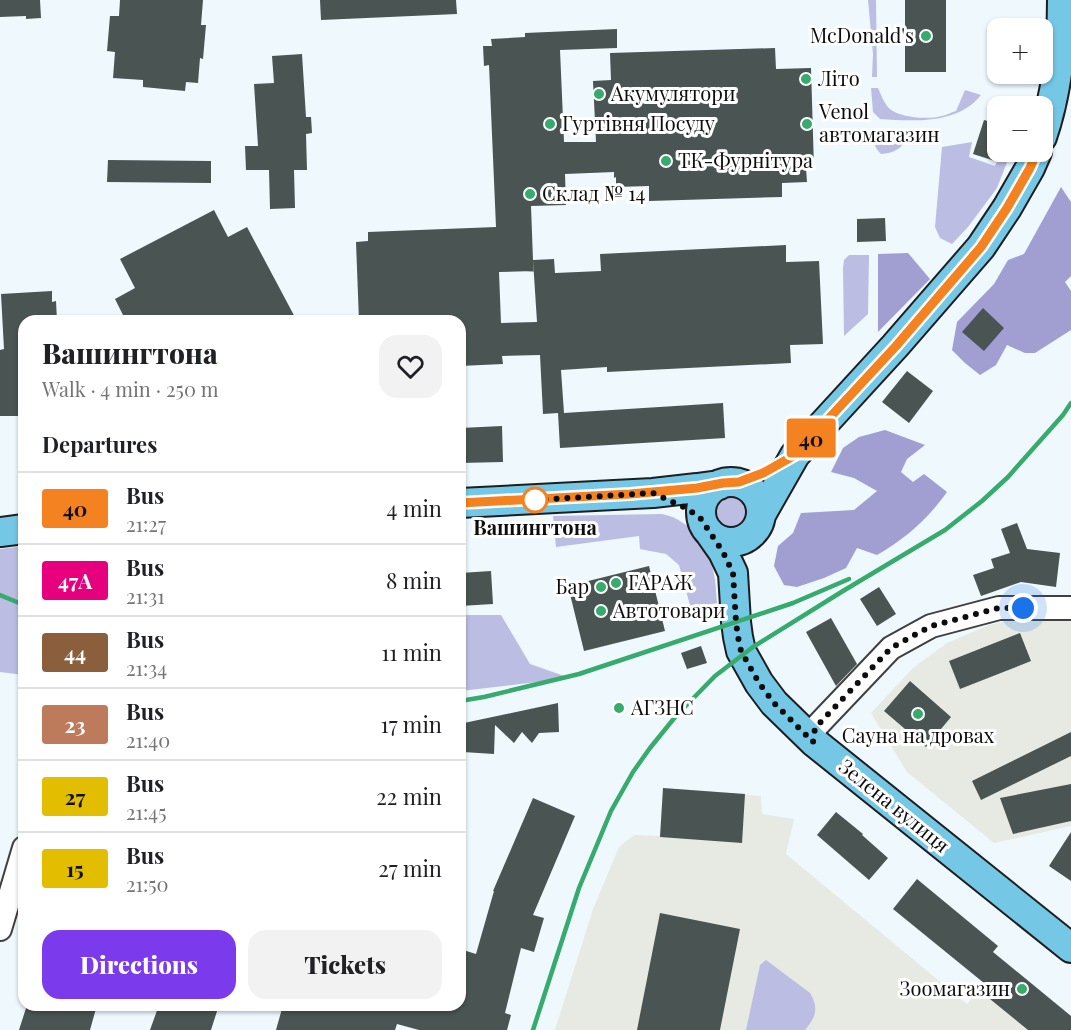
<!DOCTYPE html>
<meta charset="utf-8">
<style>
body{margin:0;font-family:"Playfair Display",serif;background:#f2f2f2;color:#202124;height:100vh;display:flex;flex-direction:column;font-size:22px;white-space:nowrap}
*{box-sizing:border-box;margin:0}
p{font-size:20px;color:#757577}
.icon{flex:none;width:33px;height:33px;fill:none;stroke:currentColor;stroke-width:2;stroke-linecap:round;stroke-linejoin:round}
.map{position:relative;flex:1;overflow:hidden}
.side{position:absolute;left:18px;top:315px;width:448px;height:696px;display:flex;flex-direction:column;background:#fff;border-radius:18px;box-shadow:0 2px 4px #0004}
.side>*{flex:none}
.badge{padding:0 12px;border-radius:4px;font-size:21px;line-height:39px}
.buttons{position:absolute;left:987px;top:18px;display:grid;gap:12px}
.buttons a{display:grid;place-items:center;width:66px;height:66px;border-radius:12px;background:#fff;box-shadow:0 2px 4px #0004;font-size:30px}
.you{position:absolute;width:30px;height:30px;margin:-15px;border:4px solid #fff;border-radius:50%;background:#1a73e8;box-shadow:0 0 0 9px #1a73e833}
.map>.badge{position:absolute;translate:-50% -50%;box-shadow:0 0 0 3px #fff}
h2{padding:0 24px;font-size:22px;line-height:54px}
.round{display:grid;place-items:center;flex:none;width:63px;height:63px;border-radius:18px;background:#f2f2f2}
.summary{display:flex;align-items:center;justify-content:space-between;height:102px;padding:0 24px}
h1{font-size:28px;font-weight:800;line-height:45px}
.cta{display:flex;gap:12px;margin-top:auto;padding:12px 24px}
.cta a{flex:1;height:69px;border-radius:18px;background:#7c3aed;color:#fff;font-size:24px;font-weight:800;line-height:69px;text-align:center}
.cta a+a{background:#f2f2f2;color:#202124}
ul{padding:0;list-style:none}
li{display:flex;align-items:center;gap:18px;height:72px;padding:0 24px;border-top:2px solid #e0e0e0}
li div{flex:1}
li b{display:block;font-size:22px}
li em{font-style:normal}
li .badge{min-width:66px;font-weight:700;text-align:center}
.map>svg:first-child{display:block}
.industrial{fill:#e7eae2}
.green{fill:#bcbde3}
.forest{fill:#a19ed1}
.building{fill:#4a5453;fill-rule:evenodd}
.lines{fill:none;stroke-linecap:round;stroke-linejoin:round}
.minor-casing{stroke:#404040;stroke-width:26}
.major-casing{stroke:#1e1e1e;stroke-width:32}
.minor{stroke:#fff;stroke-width:22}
.major{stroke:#75c7e6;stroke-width:28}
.rail{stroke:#37aa6d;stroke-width:4.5}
.line-casing{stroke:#fff;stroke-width:14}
.line{stroke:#f58220;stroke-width:9}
.walk{stroke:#0d0d0d;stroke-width:6;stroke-dasharray:0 10.8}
.poi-dot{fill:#37aa6d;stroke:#fff;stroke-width:2}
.stop-dot{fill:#fff;stroke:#f58220;stroke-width:3}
.labels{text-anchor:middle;stroke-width:6;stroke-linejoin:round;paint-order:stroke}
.poi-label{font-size:20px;fill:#0d0d0d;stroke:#fff;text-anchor:start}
.stop-label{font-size:20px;font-weight:bold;fill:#0d0d0d;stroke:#fff}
.street-label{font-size:20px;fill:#0d0d0d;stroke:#fff}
</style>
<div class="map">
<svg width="1071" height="1030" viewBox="0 0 1071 1030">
<rect width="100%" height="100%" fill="#eef8fd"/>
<path class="industrial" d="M1071,611V826L994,843L907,772L871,713L913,668L947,643L989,625L1048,612Z
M663,788L761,796L762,814L794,819L786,854L967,1004L1003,961L1071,1016V1030H555L593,909L619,847L634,835L660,836Z"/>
<path class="green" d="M868,0H876L877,77H872L873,54Z
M871,88H878C881,94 883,101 887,106C896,118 928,120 942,116C947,115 952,112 956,111L965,90L981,95C957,125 914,121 880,119L873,112Z
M892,132H911C903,146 898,153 881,154C874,147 872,141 879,133Z
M972,142L969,157L995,166L1001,152H1011L997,188L968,227L952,244L940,238L935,227L942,147Z
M849,255H869L868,314L844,336L843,268L844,260Z
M715 512a16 16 0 1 1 32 0a16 16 0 1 1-32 0Z
M662,514C693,520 711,550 715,580C716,587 716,595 717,603L691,609L679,565L666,554L640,549L639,536L556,547L553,516Z
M24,546V675L0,672V549Z
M460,615H501L530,664L570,678L461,691Z
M766,960L810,993C819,1008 816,1017 805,1030H746L760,965Z"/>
<path class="forest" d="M1061,187L1071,202V276L1065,282L1071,291V330L1035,353H1025L1007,345L996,365L980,375L965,363L952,350L957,322L994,284L1008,260L1024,254Z
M908,253L930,279L878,332V254Z
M885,430L925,445L907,459L901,472L913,482L924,474L947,492C927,520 906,538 877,555L857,548L846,568L824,578L797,587L784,585L774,566L778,546L793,533L801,513L854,510L877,491L854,478L831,472L843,448L859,437Z"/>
<path class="building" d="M0,0H40L41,18L26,19V16L0,17Z
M120,0H203L201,25H206L203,59L200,58L198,83L186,82L185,91L143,87V80L113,78L115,52L107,51L110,16H119Z
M320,0H456L457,14L321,20Z
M905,0H946V72H905Z
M617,29V48L560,50L564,142H596L593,81L611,80L610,53L775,48L776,69L811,68L814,168H806L807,182L782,183V197L649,201V186L616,187V177L614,178V172L565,174L566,205L531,206L533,260L554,259L555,273L601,271L600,254L786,245V262L819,261L823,344L790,345L791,363L607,372V367L561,370L564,413L723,403L725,438L560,448L558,413L543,414L540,355L502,356L503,364L460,366V321H359L356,242L368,241V232L496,227L489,65L484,66L483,46H492L491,39L525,37V33ZM533,260L537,322L501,323L499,272L534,271Z
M302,54L306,117H311L312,133L306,134L307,170H294L295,208L270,209L269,170H246L245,146H258L254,84L274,83L272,56Z
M984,120L998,124V152L995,161L973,154Z
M108,160L211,161V183L107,182Z
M214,210L228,237L247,227L297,321H126L115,299L135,288L120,259Z
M885,218L886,241L857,242V219Z
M52,291V302L56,301L57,321H24V368H20L22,396H18L19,416H0V350L4,349L1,294Z
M983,308L1004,328L984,351L962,332Z
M907,371L933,391L909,423L882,402Z
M502,426L503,462L460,463V428Z
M1017,523L1027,549L1060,553L1056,587L1021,582L981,596L973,575L994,568L991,559L1010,553L1001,529Z
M649,566L665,631L584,651L568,586Z
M491,571L493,604L460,606V573Z
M879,587L896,614L877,626L860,599Z
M831,618L857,664L836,686L806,632Z
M1020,633L1031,661L960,689L949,661Z
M701,646L707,663L687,669L681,653Z
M910,681L951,717L926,747L884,711Z
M558,703L559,732L539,733L532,743L522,732L514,743L495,725L494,754L463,752L464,723Z
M1071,732V756L981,800L972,781Z
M1071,784V821L1013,834L1000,798Z
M663,788L745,794L742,843L660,837Z
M533,798L575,816L533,915L544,918L534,952L521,948L505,1013L511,1015L507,1030H419L397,1024L395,1030H276L283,1005H431L451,1011L453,1005H460V949L476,954L494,891H493Z
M836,812L863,834L862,835L888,858L869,880L817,835Z
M1071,832V881L1049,866Z
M917,879L998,946L993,952L1071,1016V1030H1028L990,999L995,992L893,909Z
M660,913L740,929L720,1030H637Z
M27,1005H97L90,1030H19Z
M159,1005H219L211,1030H150Z"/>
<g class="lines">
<g class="minor-casing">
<path id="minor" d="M814,742L815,728L891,648L931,626L999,608H1071
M0,929L24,848"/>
</g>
<g class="major-casing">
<path id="major" d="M1042,137C1057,93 1062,46 1062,0
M701 512a30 30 0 1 1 60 0a30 30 0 1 1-60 0Z
M460,503L653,493L697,488L719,485
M762,513L795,455L895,346L981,247L1007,208L1030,168L1037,152
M0,532L24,529
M709,532L723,552L733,573L736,622L738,637L741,651L759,683L774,703L814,742L1071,948"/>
</g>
<use href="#minor" class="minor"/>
<use href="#major" class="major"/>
<path class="rail" d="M0,595L24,605
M460,701L484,697L579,674L793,603L849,579
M533,1030L579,888L611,811L633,772L650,748L676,716L715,676L753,647L843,591L945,530L982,501L1008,477L1063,415L1071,403"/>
</g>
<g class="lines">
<g class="line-casing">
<path id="line" d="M460,503L630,494L697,488L723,483L739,482L763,473L795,455L896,346L981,247L1007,208L1030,168L1037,152"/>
</g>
<use href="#line" class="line"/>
<path class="walk" d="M535,500L653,493L688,509L701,519L723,552L733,573L736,622L738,637L741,651L759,683L774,703L813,742L815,728L891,648L931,626L999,608H1023"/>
</g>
<g class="poi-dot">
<circle cx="926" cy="36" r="6"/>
<circle cx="806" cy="79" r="6"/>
<circle cx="599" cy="94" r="6"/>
<circle cx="550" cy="124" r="6"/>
<circle cx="807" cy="124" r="6"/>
<circle cx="666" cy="161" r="6"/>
<circle cx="530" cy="194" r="6"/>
<circle cx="616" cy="583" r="6"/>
<circle cx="601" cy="587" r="6"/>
<circle cx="601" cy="611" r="6"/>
<circle cx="619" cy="708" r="6"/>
<circle cx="918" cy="714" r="6"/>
<circle cx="1022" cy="989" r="6"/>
</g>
<circle class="stop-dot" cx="535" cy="500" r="12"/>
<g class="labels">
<g class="poi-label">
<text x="914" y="43" text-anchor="end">McDonald's</text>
<text x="818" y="86">Літо</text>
<text x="611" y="101">Акумулятори</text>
<text x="819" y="119">Venol<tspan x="819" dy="23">автомагазин</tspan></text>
<text x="562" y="131">Гуртівня Посуду</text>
<text x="678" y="168">ТК-Фурнітура</text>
<text x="542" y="201">Склад № 14</text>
<text x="628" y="590">ГАРАЖ</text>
<text x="589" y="594" text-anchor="end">Бар</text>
<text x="613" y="618">Автотовари</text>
<text x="631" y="715">АГЗНС</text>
<text x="918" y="743" text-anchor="middle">Сауна на дровах</text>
<text x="1010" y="996" text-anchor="end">Зоомагазин</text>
</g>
<g class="stop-label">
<text x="535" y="535">Вашингтона</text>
</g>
<g class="street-label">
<text transform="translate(894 806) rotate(39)" y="7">Зелена вулиця</text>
</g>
</g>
</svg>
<div class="buttons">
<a>+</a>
<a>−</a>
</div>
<div class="you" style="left:1023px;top:608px"></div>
<b class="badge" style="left:811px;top:438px;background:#f58220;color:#111">40</b>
<section class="side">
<div class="summary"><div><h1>Вашингтона</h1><p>Walk · 4 min · 250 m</p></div><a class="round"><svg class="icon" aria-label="heart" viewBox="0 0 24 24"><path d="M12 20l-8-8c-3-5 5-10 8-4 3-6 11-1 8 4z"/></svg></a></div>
<h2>Departures</h2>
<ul>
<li><span class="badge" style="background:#f58220;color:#111">40</span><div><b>Bus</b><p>21:27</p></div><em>4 min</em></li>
<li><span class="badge" style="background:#e6007e;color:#fff">47А</span><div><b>Bus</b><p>21:31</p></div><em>8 min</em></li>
<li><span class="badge" style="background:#8b5e3c;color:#fff">44</span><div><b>Bus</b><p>21:34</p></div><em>11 min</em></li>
<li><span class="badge" style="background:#be7b5b;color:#fff">23</span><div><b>Bus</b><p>21:40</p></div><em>17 min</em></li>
<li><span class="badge" style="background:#e3bd00;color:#111">27</span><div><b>Bus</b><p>21:45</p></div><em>22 min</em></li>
<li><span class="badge" style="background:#e3bd00;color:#111">15</span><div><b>Bus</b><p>21:50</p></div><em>27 min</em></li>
</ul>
<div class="cta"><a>Directions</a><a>Tickets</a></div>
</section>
</div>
